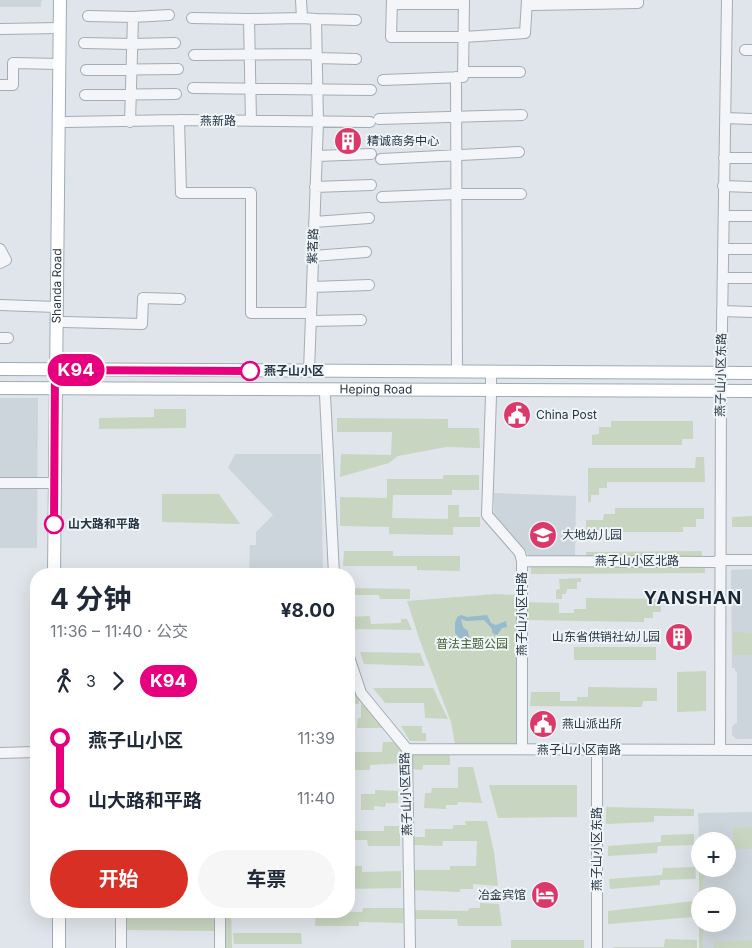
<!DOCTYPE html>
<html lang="zh">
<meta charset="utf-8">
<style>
body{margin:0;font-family:Inter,"Noto Sans SC",sans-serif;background:#f6f6f7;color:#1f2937;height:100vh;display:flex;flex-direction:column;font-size:19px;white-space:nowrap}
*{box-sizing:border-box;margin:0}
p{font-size:16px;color:#747a83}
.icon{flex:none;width:28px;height:28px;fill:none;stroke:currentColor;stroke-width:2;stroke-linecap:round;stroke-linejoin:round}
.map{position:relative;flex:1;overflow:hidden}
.details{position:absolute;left:30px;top:568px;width:325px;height:350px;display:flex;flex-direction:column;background:#fff;border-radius:20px;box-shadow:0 5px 20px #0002}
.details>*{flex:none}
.badge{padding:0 10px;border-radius:16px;font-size:18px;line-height:32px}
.fabs{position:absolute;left:691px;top:832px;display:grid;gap:10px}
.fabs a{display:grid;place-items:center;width:45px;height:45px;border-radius:50%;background:#fff;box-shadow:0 5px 20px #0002;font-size:25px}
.map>.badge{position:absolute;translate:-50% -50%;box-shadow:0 0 0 2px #fff}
.legs{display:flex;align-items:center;gap:8px;height:55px;padding:0 20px;font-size:16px}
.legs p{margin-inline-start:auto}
.headline{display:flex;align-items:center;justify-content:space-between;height:85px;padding:0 20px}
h1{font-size:28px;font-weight:700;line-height:38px}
.primary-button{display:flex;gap:10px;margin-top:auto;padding:10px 20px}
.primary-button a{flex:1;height:58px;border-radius:30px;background:#d93025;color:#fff;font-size:20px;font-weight:700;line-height:58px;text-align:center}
.primary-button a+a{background:#f6f6f7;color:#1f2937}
ul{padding:0 20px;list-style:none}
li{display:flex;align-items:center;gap:18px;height:60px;font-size:19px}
li i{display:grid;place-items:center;width:8px;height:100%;margin:0 6px;background:currentColor}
li i::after{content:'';width:12px;height:12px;margin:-6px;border:4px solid;border-radius:50%;background:#fff}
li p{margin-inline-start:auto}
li:first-child i{background:linear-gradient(#0000 50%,currentColor 0)}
li:last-child i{background:linear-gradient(currentColor 50%,#0000 0)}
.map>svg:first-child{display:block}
.built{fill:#cdd5dc;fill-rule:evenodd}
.green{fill:#c8d5c0}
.water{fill:#97bacd}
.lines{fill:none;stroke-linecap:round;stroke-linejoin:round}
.minor-casing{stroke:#a4adb5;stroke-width:12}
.major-casing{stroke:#9eacb7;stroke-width:14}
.minor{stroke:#f3f5f8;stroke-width:10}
.major{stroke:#fff;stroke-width:12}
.line-1-casing{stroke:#fff;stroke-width:11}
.line-1{stroke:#e6007e;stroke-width:8}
.stop-1-dot{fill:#fff;stroke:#e6007e;stroke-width:2.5}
.labels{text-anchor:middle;stroke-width:4;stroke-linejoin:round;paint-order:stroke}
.street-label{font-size:12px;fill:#273543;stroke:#eff4f7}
.poi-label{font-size:12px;fill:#273543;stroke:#eff4f7;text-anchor:start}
.stop-label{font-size:12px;font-weight:bold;fill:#273543;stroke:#eff4f7;text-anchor:start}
.park-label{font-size:12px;fill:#426032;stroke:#eff4f7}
.district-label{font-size:18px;font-weight:bold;letter-spacing:1px;fill:#192634;stroke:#eff4f7}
</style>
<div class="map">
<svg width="752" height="948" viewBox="0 0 752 948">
<rect width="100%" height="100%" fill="#dfe5ea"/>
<path class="built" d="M0,0H42L41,4V7H0Z
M0,398H38L37,548H0Z
M235,454H321L323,574H249L250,545H256V532L273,515L228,468Z
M494,493L576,496L575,557L528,556L527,552L494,517Z
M752,569V739H736L732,735V726H734V724L737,723V672L735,671V668H732L731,570Z
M752,812V948H700L701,924H728V896H701L698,813ZM700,841H728V869H700Z"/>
<path class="green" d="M154,409H186V428L99,429V418L154,417Z
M337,418L448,419V428H479L480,448L446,447L398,456L389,463L340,477L341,454L391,455L392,432H337Z
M611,421H693V439H682V445H592V435L599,434V427H611Z
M696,457H704L705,482H607V488H599V495H591V502H588V468H695Z
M443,475H479V490H452V495H393L392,518L448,519V505H459V517H480V527H453V535L389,534V527L340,526V497L387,498V479H443Z
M162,494H219L240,524L162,522Z
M615,508H704V519H696V527H683V532H590L589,539H586V520H603L604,514H615Z
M752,516V527H732V517Z
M344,551H393V556H460V571L417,570V566H343Z
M702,551V558L586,559V552Z
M705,566V573L531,574V567Z
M581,578V582H577V589H567L566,594H562V599H556V590L560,589L559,579Z
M349,588L410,589V599H380L379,595H349Z
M495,594L518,595L519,744L503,746L455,744L451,722L420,641L407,601Z
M586,598L661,599V612H653V618H644V622L526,620V602L559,603V613H574V609H586Z
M370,616L371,624L401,623V619H407L412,630L360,629L349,630V617Z
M733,632L752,633V655H733Z
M574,647H656V660H574Z
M360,652L420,653L425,666L364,664Z
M706,671V711L677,712V672Z
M588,687L657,688V701H643L642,707L530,706L531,692H560V701H577V697H588Z
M373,688H433L448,719L425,718L424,703H385Z
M349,691H359V704H349Z
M361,703L363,705L384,728H357L358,718H361Z
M401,726H422V733H426V741H410Z
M349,728H355V747H349Z
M383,742H394L403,752V763L370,765V770H354V752H382Z
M410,751L450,752V765H423L422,770L410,769Z
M458,767H473L482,803L458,802L457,805H446V809L424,808L425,793H431L432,788H458Z
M489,785H577V817L498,818Z
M375,790L398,791V803H386L385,807L374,806V810H361V794H375Z
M606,807L694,809V816H654V822L606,824Z
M465,821H487L494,852L498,886L473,884V889H460V892L413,890L412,870H450V866H476L477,841H443L442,846L414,845L413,837H425V829H453V825H466Z
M384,826H400V846H368L367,840H349V831H384Z
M752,827V849H733V828Z
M694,834V845L658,846L657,853L608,856V846L661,842V835Z
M700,843V869H704L703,896H700V924H703V948H699V844Z
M349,866H362V872L401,871V888L349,889Z
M695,867L696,879L660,880V885L610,889L609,879L662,875L663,868Z
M694,901V917L608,924V911Z
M480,903L499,904L502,926H458L457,919H415V910L468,911L469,908H480Z
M363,908H404L403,923L359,922V926H315L316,911L362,912Z
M126,911H217V931L125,930Z
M222,911H231L232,948H223Z
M233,933H301L302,944H234Z
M665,939L697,940V948H613V947H664Z
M511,940H584V948H511Z
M752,940V948H714V942Z"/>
<path class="water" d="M461,615L467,617L487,615L491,623L496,625L506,621L507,627L502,628L498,634L495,635L492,632V629L484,620L466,621L461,619L463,627L468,631L469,638L462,641L455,633V623L457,617Z"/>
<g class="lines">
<g class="minor-casing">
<path id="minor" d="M301,0L302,18L316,19L318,122L309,371
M392,0L391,37H464L525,33L527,0
M533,0V5L638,3V0
M392,4H464
M88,16L133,17L169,15
M192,18L249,19L251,121
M249,19L302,18
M316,19L356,20
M0,29L60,28
M84,43L132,44L175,43
M745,50H752
M194,55L316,54
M316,58L356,59
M86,70L178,69
M456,77L457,372
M463,77V72H520
M383,80L463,77L464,0
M0,85H13V63L60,64
M193,88L371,90
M85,95L176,94
M725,118L752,119
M379,119L522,115
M179,120L181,193H251V313H311
M66,122L179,120L370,122
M130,122L133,17
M317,156L371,154
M724,158H752
M381,159L519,152
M723,186L752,187
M315,187L371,185
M382,197L456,194H521
M724,216H752
M314,222L369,218
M0,249L6,260L0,263
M723,249H752
M313,256L366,252
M723,278H752
M312,287L369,285
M0,305L56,307
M722,311L752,312
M311,321L361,320
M64,322L142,324L143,298L180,299
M0,338H8
M491,372V396L487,515L520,553L522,561V749
M324,389L325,395L334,574
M0,483H55
M522,561L714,562L720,560H752
M349,657L361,693L407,749L410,948
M407,749L752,750
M720,750L721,391L727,0
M0,753L36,752
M220,911V948
M121,948V911
M597,948V750"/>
</g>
<g class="major-casing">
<g id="major">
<path d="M0,369L752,373"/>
<path id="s1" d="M0,388L752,391"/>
<path id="s2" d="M54,574L60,0"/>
<path d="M59,948V911"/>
</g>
</g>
<use href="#minor" class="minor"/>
<use href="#major" class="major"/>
</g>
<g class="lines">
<g class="line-1-casing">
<path id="line-1" d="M54,524L55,370L250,371"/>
</g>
<use href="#line-1" class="line-1"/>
</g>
<defs>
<g id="building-disc" transform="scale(1.4375)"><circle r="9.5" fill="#db396a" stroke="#eff4f7"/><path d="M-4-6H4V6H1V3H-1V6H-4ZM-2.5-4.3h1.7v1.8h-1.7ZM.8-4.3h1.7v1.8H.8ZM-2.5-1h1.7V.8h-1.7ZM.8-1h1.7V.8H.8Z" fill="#fff"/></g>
<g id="civic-disc" transform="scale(1.4375)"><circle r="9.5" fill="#db396a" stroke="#eff4f7"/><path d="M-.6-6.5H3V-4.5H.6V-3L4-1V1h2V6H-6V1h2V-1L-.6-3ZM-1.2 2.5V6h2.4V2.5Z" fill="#fff"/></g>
<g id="school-disc" transform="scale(1.4375)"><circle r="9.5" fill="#db396a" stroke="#eff4f7"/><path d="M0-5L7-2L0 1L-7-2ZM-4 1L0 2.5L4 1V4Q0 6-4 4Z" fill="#fff"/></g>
<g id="hotel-disc" transform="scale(1.4375)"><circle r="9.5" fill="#db396a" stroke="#eff4f7"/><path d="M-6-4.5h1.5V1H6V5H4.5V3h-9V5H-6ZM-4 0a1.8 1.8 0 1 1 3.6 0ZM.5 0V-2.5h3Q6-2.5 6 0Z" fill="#fff"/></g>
</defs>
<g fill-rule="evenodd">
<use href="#building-disc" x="348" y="141"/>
<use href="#civic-disc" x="517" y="415"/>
<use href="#school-disc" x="543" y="535"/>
<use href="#building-disc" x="679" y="637"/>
<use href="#civic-disc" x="543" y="724"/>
<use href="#hotel-disc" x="545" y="895"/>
</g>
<g class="stop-1-dot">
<circle cx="250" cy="371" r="9"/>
<circle cx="54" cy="524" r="9"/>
</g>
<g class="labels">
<g class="street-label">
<text x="218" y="125">燕新路</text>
<text transform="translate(313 246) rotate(-88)" y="4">紫茗路</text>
<text dy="4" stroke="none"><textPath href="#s2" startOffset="288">Shanda Road</textPath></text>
<text transform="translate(721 375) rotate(-89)" y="4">燕子山小区东路</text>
<text dy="4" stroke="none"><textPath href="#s1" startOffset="376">Heping Road</textPath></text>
<text x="637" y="565">燕子山小区北路</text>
<text transform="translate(522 614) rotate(-90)" y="4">燕子山小区中路</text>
<text x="579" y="754">燕子山小区南路</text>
<text transform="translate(406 794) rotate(-92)" y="4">燕子山小区西路</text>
<text transform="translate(597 849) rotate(-90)" y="4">燕子山小区东路</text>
</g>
<g class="poi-label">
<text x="367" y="145">精诚商务中心</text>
<text x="536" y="419">China Post</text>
<text x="562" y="539">大地幼儿园</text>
<text x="660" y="641" text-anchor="end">山东省供销社幼儿园</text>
<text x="562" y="728">燕山派出所</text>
<text x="526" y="899" text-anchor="end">冶金宾馆</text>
</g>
<g class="stop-label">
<text x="264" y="375">燕子山小区</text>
<text x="68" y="528">山大路和平路</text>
</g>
<g class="park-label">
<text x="472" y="648">普法主题公园</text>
</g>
<g class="district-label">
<text x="693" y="604">YANSHAN</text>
</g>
</g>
</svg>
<div class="fabs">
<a>+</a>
<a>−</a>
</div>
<b class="badge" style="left:76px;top:370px;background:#e6007e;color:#fff">K94</b>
<section class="details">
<div class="headline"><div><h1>4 分钟</h1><p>11:36 – 11:40 · 公交</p></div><b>¥8.00</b></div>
<div class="legs"><svg class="icon" aria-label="walk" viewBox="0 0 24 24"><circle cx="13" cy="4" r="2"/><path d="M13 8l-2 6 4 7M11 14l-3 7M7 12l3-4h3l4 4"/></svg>3<svg class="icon" aria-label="forward" viewBox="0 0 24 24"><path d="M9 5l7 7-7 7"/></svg><b class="badge" style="background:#e6007e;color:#fff">K94</b></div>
<ul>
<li><i style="color:#e6007e"></i><b>燕子山小区</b><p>11:39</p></li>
<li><i style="color:#e6007e"></i><b>山大路和平路</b><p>11:40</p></li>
</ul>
<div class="primary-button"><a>开始</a><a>车票</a></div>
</section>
</div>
